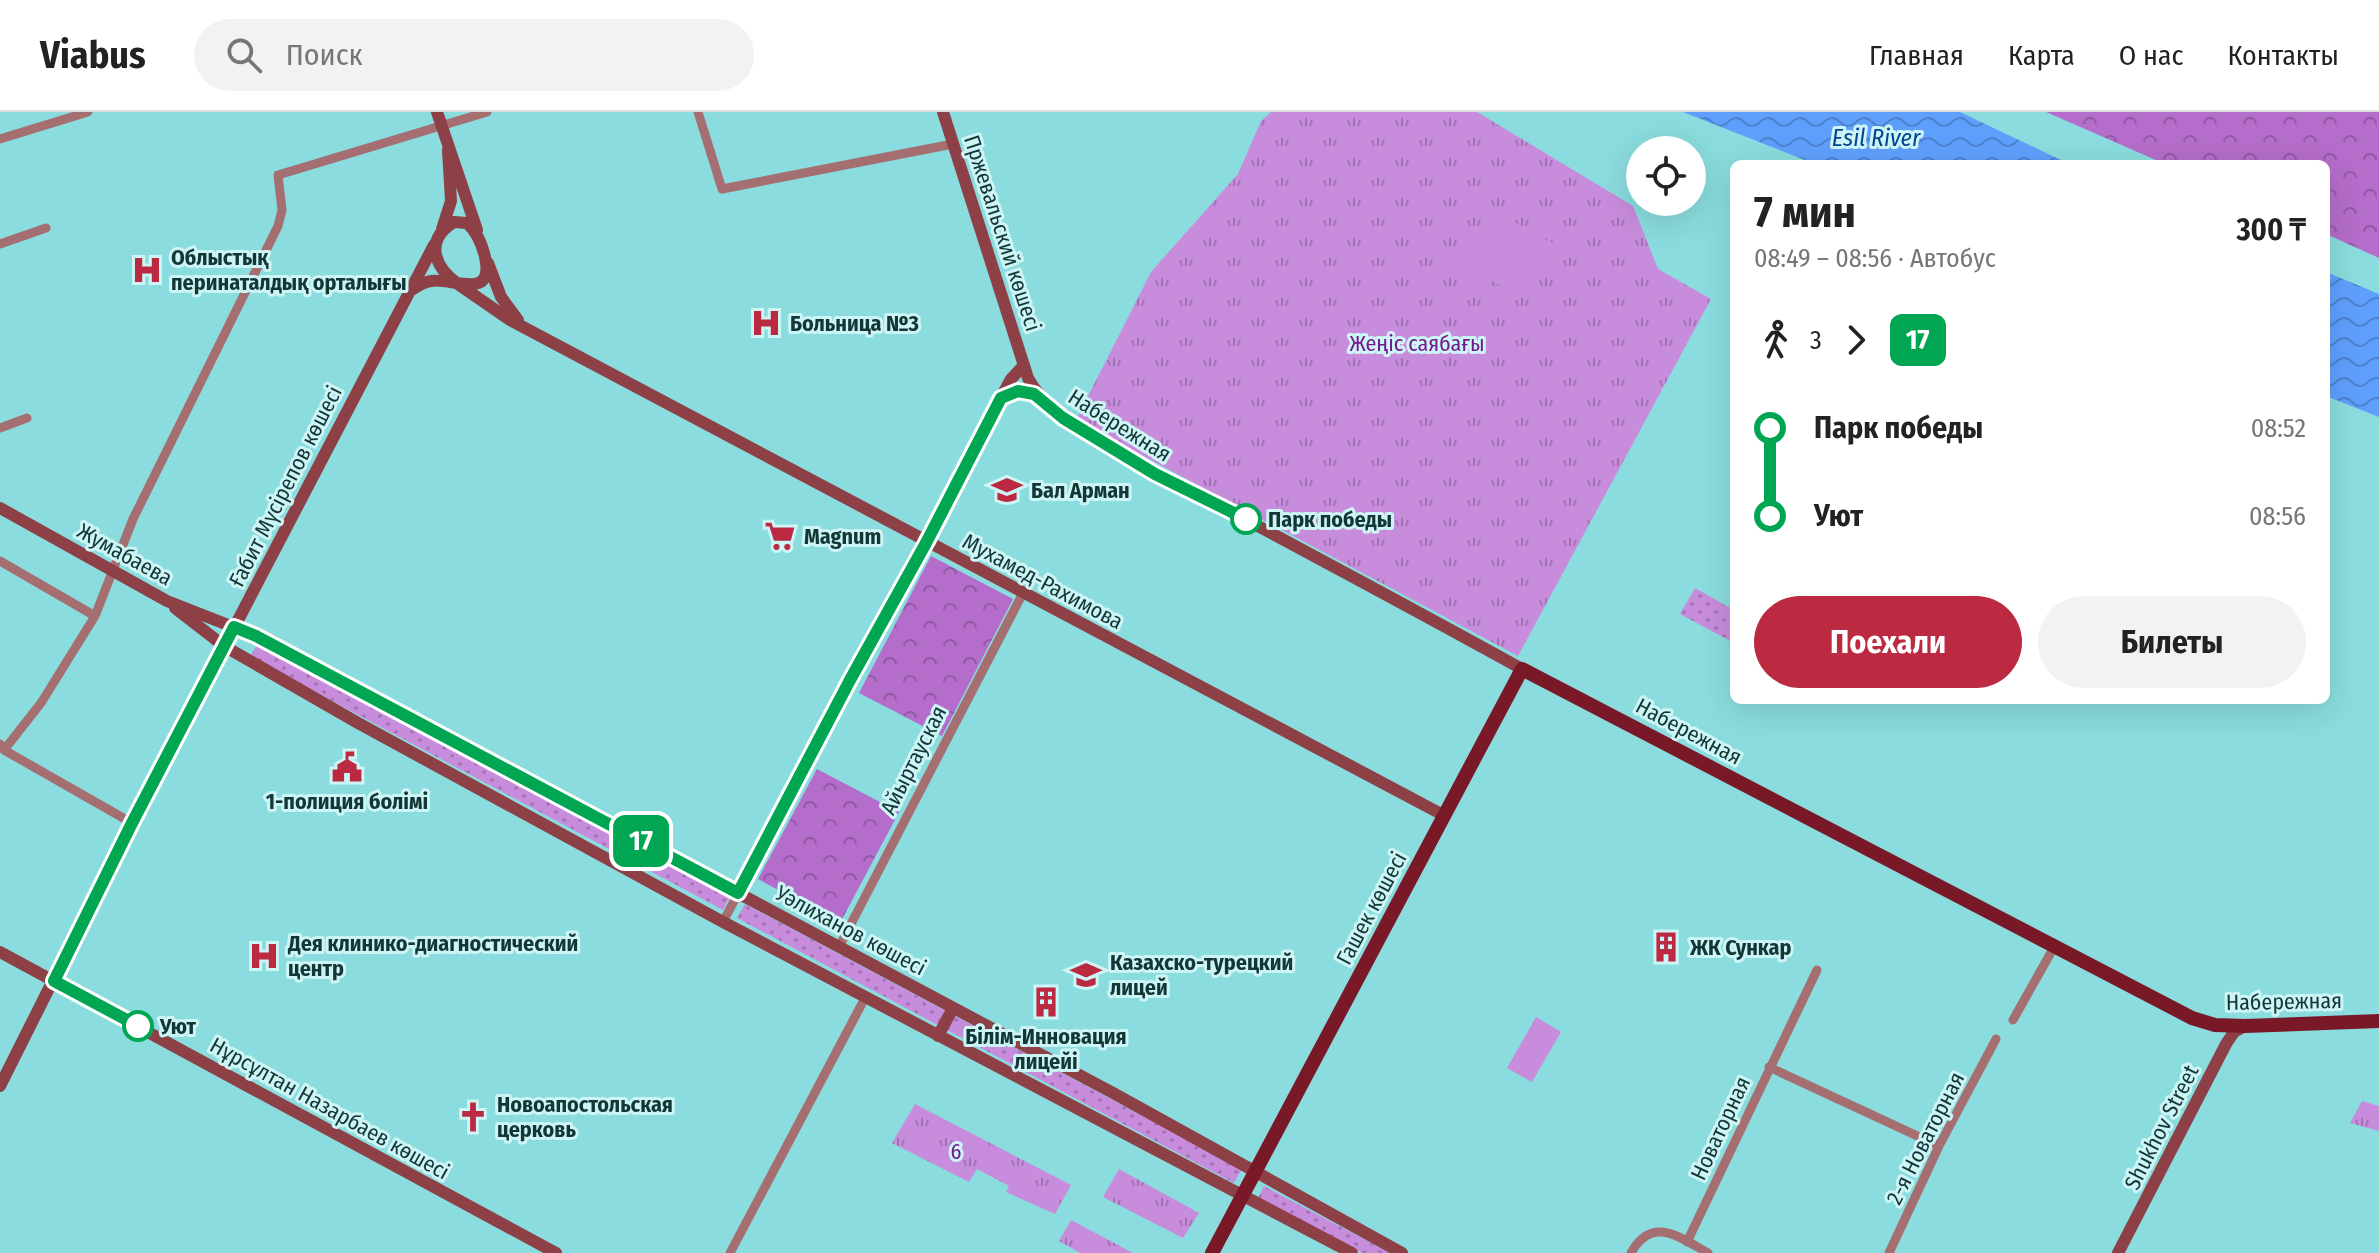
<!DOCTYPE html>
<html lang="ru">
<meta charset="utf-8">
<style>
body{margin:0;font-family:"Fira Sans Condensed",sans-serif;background:#f2f2f2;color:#222;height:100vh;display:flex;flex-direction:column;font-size:30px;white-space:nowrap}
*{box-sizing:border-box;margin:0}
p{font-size:26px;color:#767676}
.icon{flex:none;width:44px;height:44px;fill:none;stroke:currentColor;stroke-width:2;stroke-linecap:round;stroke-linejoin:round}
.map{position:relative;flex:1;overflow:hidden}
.drawer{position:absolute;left:1730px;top:48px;width:600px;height:544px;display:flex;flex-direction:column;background:#fff;border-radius:12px;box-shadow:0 8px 32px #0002}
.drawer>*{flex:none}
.badge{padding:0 16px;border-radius:12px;font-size:28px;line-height:52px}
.tools{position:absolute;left:1626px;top:24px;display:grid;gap:16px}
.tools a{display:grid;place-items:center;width:80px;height:80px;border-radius:50%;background:#fff;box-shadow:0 8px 32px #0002;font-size:40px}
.map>.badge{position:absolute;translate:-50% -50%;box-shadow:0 0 0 4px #fff}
.legs{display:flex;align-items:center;gap:12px;height:88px;padding:0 24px;font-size:26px}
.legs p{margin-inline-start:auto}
.overview{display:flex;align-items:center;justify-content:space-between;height:136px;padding:0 24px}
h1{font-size:44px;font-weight:700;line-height:60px}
.action{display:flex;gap:16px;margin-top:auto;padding:16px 24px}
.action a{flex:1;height:92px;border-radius:48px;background:#bb2a41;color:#fff;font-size:32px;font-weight:700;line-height:92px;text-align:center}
.action a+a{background:#f2f2f2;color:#222}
ul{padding:0 24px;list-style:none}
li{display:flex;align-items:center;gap:28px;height:88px;font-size:30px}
li i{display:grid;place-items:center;width:12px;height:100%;margin:0 10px;background:currentColor}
li i::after{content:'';width:20px;height:20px;margin:-10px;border:6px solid;border-radius:50%;background:#fff}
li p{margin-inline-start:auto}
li:first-child i{background:linear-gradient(#0000 50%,currentColor 0)}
li:last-child i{background:linear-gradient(currentColor 50%,#0000 0)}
header{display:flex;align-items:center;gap:48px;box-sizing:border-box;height:112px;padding:0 40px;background:#fff;border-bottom:2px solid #e0e0e0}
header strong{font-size:38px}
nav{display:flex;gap:44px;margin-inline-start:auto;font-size:28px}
.search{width:560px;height:72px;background:#f2f2f2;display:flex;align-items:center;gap:20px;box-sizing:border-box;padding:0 28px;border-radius:44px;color:#767676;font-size:30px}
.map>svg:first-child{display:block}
.grass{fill:url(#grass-dots)}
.forest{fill:url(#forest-crowns)}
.park{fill:url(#park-tufts)}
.pitch{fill:#c88cdc}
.water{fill:url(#water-waves)}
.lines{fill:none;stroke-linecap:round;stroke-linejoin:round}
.street{stroke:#a56f71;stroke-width:9}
.secondary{stroke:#8d4146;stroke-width:12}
.primary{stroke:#791928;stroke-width:14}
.line-1-casing{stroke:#fff;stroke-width:18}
.line-1{stroke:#00a651;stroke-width:12}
.stop-1-dot{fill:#fff;stroke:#00a651;stroke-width:4}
.labels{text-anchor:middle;stroke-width:6;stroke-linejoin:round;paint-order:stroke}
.street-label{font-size:22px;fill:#133637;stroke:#cef5f6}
.poi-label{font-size:22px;font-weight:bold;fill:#133637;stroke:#cef5f6;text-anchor:start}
.park-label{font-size:22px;fill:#74198c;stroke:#cef5f6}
.stop-label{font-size:22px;font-weight:bold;fill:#133637;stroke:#cef5f6;text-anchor:start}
.water-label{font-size:24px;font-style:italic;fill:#014495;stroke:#cef5f6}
</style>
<header>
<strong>Viabus</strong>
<div class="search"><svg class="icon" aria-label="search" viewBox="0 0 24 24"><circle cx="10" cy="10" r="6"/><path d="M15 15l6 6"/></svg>Поиск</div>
<nav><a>Главная</a><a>Карта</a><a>О нас</a><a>Контакты</a></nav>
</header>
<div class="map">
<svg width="2379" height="1141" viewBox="0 0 2379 1141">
<defs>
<pattern id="grass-dots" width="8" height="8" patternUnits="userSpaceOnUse" patternTransform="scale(2)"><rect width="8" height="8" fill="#c88cdc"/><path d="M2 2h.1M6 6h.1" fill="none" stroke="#a173b3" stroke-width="1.8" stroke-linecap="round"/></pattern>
<pattern id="forest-crowns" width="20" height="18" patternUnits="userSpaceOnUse" patternTransform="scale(2)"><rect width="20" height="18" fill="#b46dca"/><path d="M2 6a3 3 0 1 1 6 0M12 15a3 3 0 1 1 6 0" fill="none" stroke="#915aa5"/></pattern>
<pattern id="park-tufts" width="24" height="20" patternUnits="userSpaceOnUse" patternTransform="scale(2)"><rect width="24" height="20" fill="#c88cdc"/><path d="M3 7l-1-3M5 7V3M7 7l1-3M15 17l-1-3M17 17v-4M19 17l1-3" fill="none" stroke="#a173b3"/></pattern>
<pattern id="water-waves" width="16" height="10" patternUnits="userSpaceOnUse" patternTransform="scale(2)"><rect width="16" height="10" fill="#5f9ffc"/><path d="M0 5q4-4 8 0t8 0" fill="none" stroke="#4d82cd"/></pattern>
</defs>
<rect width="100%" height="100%" fill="#8adcde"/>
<path class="grass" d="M1695,476L1734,498V531L1680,502Z
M258,531L730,784L723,798L250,545Z
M745,792L1242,1057L1234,1071L737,806Z
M1264,1074L1390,1141H1362L1258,1086Z"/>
<path class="forest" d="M2046,0H2379V146L2326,122V52H2165Z
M931,444L1013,487L942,624L859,581Z
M817,657L899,700L840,811L758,767Z"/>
<path class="park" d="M1271,0H1477L1633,94L1658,157L1711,187L1518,544L1076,308L1151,160L1238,62L1261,9Z
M2362,989L2379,994V1019L2350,1011Z
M915,992L1071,1073L1055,1102L1006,1080L1009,1074L977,1057L969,1070L892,1031Z
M1119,1057L1199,1101L1183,1126L1103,1085Z
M1071,1108L1133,1141H1080L1059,1129Z"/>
<path class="pitch" d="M1492,98L1556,133L1527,188L1462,153Z
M1536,905L1561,920L1532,970L1507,956Z"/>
<path class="water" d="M1683,0H1960L2069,52H1815Z
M2326,160L2379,182V305L2326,284Z"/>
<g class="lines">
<path class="street" d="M698,0L722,77L953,32
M0,27L88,0
M0,132L46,116
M0,316L27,306
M0,449L95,504
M0,632L4,638L132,711
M4,638L41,591L95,504L133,407L278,114L282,98L278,63L487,0
M723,810L850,568L926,431
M839,835L1023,481
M2013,908L2054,835
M1769,955L1939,1034
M1687,1130L1817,858
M730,1141L866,884
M1631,1141C1652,1103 1679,1125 1708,1141
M1889,1141L1939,1034L1996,927"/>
<path class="secondary" d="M437,0L477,118
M943,0L1028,266C1056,323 1212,389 1271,421C1355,466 1439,511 1522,557
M442,117L451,89L448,38
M488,151L501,185L518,208
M408,180C415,176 422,170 431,169C452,165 495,190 485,145C482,132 477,120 467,111L454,110C424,128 434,155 458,172L510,208L1445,704
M1001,286L1018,279L1038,285
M0,396L167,489L256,524L1115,982L1402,1141
M926,431L993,300L1011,267L1024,253
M175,496L224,534L358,611L723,810L1352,1141
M0,840L556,1141
M938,924L953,896
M0,974L132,711L434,133
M2118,1141L2226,932L2234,920L2245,914"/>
<path class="primary" d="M1212,1141L1522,557L2192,906L2215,913L2245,914L2379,909"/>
</g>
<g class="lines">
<g class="line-1-casing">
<path id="line-1" d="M138,914L54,869L132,711L234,515L256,524L738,781L850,568L926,431L1001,286L1018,279L1034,282L1063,306L1155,362L1246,407"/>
</g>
<use href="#line-1" class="line-1"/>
</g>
<defs>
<g id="hospital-bare" transform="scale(2.4)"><path d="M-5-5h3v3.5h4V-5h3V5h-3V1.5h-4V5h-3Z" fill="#bb2a41" stroke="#cef5f6" stroke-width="2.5" paint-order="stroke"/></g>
<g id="school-bare" transform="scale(2.4)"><path d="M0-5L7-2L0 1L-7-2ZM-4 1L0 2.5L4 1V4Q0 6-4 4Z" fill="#bb2a41" stroke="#cef5f6" stroke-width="2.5" paint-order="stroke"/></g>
<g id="supermarket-bare" transform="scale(2.4)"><path d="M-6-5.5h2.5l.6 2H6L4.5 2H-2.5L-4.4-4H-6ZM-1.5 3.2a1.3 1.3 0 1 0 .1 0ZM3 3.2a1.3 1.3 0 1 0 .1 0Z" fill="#bb2a41" stroke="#cef5f6" stroke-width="2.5" paint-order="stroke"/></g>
<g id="civic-bare" transform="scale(2.4)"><path d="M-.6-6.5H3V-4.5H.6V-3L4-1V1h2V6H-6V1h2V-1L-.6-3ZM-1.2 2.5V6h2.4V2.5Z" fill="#bb2a41" stroke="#cef5f6" stroke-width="2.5" paint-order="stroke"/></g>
<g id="building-bare" transform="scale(2.4)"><path d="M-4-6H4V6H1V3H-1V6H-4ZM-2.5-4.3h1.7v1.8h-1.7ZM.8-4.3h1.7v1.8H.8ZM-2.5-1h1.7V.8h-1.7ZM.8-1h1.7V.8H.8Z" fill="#bb2a41" stroke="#cef5f6" stroke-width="2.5" paint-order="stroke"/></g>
<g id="church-bare" transform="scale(2.4)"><path d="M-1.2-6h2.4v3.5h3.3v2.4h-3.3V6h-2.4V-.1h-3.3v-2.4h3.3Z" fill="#bb2a41" stroke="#cef5f6" stroke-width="2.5" paint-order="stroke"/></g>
</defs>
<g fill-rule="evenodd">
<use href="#hospital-bare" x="147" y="158"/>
<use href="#hospital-bare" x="766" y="211"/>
<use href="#school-bare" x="1007" y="378"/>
<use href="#supermarket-bare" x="780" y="424"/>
<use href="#civic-bare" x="347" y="655"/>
<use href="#building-bare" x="1666" y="835"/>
<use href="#hospital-bare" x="264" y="844"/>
<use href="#school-bare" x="1086" y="863"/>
<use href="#building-bare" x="1046" y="890"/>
<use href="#church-bare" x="473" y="1005"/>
</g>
<g class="stop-1-dot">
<circle cx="1246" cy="407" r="14"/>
<circle cx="138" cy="914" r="14"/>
</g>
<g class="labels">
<g class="street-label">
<text transform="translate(1003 121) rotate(72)" y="8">Пржевальский көшесі</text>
<text transform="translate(1120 313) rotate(32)" y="8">Набережная</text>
<text transform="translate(285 374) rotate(-63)" y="8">Ғабит Мүсірепов көшесі</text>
<text transform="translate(125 442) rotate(29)" y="8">Жумабаева</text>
<text transform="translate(1043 469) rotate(28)" y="8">Мухамед-Рахимова</text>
<text transform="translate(1689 619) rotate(28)" y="8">Набережная</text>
<text transform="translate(913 648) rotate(-63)" y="8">Айыртауская</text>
<text transform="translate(1371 796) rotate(-62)" y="8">Гашек көшесі</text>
<text transform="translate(851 818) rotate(28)" y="8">Уәлиханов көшесі</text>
<text transform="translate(2284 889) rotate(-1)" y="8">Набережная</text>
<text transform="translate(330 996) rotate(29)" y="8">Нұрсұлтан Назарбаев көшесі</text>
<text transform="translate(2161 1015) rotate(-63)" y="8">Shukhov Street</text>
<text transform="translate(1720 1016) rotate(-65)" y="8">Новаторная</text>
<text transform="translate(1925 1026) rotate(-63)" y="8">2-я Новаторная</text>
</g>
<g class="poi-label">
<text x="171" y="153">Облыстық<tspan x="171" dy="25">перинаталдық орталығы</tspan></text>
<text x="790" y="219">Больница №3</text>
<text x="1031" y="386">Бал Арман</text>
<text x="804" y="432">Magnum</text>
<text x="347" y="697" text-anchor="middle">1-полиция болiмi</text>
<text x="288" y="839">Дея клинико-диагностический<tspan x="288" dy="25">центр</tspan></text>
<text x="1690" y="843">ЖК Сункар</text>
<text x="1110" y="858">Казахско-турецкий<tspan x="1110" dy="25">лицей</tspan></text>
<text x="1046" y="932" text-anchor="middle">Білім-Инновация<tspan x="1046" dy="25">лицейі</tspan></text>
<text x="497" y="1000">Новоапостольская<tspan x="497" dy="25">церковь</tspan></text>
</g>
<g class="park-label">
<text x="1417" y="239">Жеңіс саябағы</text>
<text x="956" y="1047">6</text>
</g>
<g class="stop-label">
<text x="1268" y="415">Парк победы</text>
<text x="160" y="922">Уют</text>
</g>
<g class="water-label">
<text x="1876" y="34">Esil River</text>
</g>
</g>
</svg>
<div class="tools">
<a><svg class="icon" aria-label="locate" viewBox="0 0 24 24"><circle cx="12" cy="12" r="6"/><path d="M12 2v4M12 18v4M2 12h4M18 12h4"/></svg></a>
</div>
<b class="badge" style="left:641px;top:729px;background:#00a651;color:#fff">17</b>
<section class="drawer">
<div class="overview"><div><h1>7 мин</h1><p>08:49 – 08:56 · Автобус</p></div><b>300 ₸</b></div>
<div class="legs"><svg class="icon" aria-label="walk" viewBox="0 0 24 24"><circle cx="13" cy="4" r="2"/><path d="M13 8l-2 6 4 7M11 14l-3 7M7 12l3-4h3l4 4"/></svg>3<svg class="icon" aria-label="forward" viewBox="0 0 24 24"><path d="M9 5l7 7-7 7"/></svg><b class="badge" style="background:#00a651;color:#fff">17</b></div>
<ul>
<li><i style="color:#00a651"></i><b>Парк победы</b><p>08:52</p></li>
<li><i style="color:#00a651"></i><b>Уют</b><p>08:56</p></li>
</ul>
<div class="action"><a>Поехали</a><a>Билеты</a></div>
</section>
</div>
